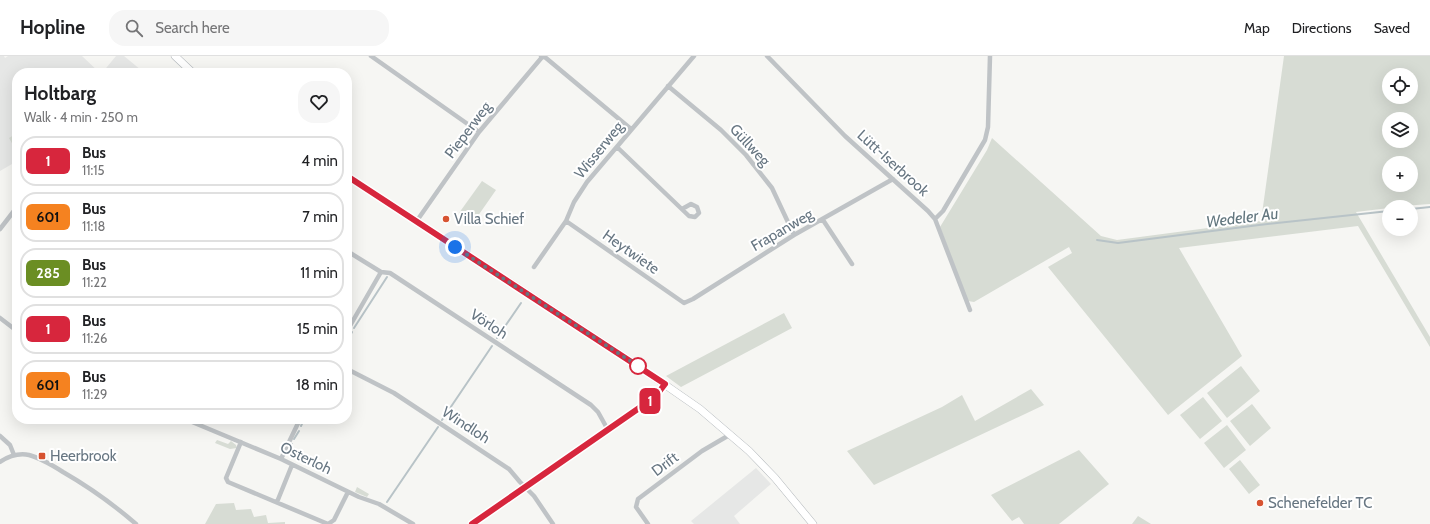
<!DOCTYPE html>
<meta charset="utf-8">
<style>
body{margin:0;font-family:Cabin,sans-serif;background:#f6f6f6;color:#202124;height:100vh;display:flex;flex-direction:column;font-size:15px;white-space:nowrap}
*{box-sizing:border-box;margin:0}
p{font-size:13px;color:#757577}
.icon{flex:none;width:22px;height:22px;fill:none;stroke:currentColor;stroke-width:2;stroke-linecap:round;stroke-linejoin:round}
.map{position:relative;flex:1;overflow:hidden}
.panel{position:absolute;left:12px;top:12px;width:340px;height:356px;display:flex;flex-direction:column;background:#fff;border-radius:16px;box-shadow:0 4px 16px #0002}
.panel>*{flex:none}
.badge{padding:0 8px;border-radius:6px;font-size:14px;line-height:26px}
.buttons{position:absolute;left:1382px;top:12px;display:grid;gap:8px}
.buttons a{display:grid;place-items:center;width:36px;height:36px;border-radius:50%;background:#fff;box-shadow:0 4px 16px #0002;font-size:20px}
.you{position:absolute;width:20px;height:20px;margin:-10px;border:3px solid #fff;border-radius:50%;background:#1a73e8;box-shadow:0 0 0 6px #1a73e833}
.map>.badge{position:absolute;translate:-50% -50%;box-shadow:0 0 0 2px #fff}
.round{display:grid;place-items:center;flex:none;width:42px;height:42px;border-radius:16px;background:#f6f6f6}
.headline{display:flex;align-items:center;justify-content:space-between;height:68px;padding:0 12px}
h1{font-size:19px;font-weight:700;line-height:30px}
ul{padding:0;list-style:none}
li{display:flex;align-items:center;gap:12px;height:50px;margin:0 8px 6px;padding:0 4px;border:2px solid #e0e0e0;border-radius:16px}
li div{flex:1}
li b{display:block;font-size:15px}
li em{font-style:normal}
li .badge{min-width:44px;font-weight:700;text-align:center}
header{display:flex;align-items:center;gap:24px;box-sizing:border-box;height:56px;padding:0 20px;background:#fff;border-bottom:1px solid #e0e0e0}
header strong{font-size:19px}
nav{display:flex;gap:22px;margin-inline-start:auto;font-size:14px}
.search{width:280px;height:36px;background:#f6f6f6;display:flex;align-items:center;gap:10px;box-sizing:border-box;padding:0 14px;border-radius:16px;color:#757577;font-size:15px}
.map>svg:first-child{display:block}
.built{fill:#e6e7e6}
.green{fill:#d7dcd4;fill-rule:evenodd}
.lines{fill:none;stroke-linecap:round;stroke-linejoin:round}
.stream{stroke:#b8c3c7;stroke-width:2}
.secondary-casing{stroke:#b2b7bb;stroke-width:8}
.minor{stroke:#bfc3c6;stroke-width:4.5}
.secondary{stroke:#fff;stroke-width:7}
.line-casing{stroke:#fff;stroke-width:9}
.line{stroke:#d7263d;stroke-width:6}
.walk{stroke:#677682;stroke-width:4;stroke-dasharray:0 7.2}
.poi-dot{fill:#d75331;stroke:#fff;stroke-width:1.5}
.stop-dot{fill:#fff;stroke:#d7263d;stroke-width:2}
.labels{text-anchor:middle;stroke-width:4;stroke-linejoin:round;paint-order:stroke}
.street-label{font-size:15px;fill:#677682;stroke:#fff}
.poi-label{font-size:15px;fill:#677682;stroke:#fff;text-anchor:start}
.water-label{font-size:16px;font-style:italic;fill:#63777f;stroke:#fff}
</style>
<header>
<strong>Hopline</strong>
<div class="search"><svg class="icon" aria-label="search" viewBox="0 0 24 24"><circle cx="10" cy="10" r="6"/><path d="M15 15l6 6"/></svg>Search here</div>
<nav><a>Map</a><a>Directions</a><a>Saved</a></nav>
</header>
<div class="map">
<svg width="1430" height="468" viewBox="0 0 1430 468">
<rect width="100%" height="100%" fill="#f6f6f3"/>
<path class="built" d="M0,0H4L5,2L8,0H82L100,17H17V115L12,108L0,115Z
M116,0H124L141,14L139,17H102Z
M756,412L771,428L734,460L740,468H694L691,465Z"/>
<path class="green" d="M1284,0H1430V148L1389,151V152L1356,156L1430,281V291L1358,170L1179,192L1242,300L1168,359L1048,211L1072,197L1069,191L974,246L968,245L940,171L987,94L992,82L1101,180L1117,184L1261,165ZM1389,19H1411V41H1389ZM1389,63H1411V85H1389ZM1389,107H1411V129H1389Z
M17,77V89L14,91L9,82Z
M482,125L496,134L473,167L459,157Z
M784,257L792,272L681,331L666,320Z
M1241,310L1260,335L1227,362L1207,337Z
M1031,333L1044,349L874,429L847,395L942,351L962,339L975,365Z
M1203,341L1222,365L1200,383L1180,359Z
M1252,348L1271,372L1250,390L1230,365Z
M1227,369L1246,394L1224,412L1204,387Z
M217,384L228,388L231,385L236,389L237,392L230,393L215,387Z
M1079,394L1109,428L1059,468H1024L1019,461L1012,465L991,439Z
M1240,404L1260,429L1249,438L1229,413Z
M357,431L369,438L367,441L355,436Z
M234,447L236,454L251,453L254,461L266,459L268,467L285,466V468H205L216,448Z
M1138,460L1151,468H1132Z"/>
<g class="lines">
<path class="stream" d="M1411,153L1430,151
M1097,184L1118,187L1259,169L1389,155
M354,272L387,221
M497,282L521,247
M348,283L352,276
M442,364L492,290
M301,370L304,363
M294,383L299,375
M290,392L292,388
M387,446L438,371"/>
<g class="secondary-casing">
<path id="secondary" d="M175,0L193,17
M347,120L638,310L700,353L749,395L775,422L813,468"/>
</g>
<path class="minor" d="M371,0L479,76
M541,0L546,2L631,73
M767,0L845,80L928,155L935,163L970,254
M668,30L721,74L746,99L772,132L794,179
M617,91L689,160L695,161L699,157L697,151L691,148L682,153
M935,163L943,155L985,84L988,71L990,0
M823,164L852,208
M566,165L684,247L693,243L794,179L893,123
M416,166L479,76L543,0
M0,173L17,151
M347,195L381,216L390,217L591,349L598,356L608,374
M534,211L566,165L574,146L587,126L694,0
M0,262L17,275
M347,275L381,216
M347,313L394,337L509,413L520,426L534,440L553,468
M185,363L281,403L359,441L379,448L413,468
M0,380L10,389L14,399
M241,386L226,422L228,426L328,468L334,464L348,436
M281,403L300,363
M0,406C9,400 19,397 29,399C41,402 52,409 63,416C89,431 113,448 136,468
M277,446L292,409
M472,468L655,341L665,328
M648,468L636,451L638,443L702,395L731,378"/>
<use href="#secondary" class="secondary"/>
</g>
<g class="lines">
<g class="line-casing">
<path id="line" d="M347,120L665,328L655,341L472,468"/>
</g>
<use href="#line" class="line"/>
<path class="walk" d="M455,191L638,310"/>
</g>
<g class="poi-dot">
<circle cx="446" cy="163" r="4"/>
<rect x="38" y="396" width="8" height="8" rx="2"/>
<circle cx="1260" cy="447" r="4"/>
</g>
<circle class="stop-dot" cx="638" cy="310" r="8"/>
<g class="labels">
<g class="street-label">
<text transform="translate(468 74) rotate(-53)" y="5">Pieperweg</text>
<text transform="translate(750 89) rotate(47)" y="5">Güllweg</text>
<text transform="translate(599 94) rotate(-51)" y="5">Wisserweg</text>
<text transform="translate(893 107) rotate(42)" y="5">Lütt-Iserbrook</text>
<text transform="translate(782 174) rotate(-30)" y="5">Frapanweg</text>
<text transform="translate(631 196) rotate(35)" y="5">Heytwiete</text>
<text transform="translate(489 268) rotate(33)" y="5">Vörloh</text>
<text transform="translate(466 369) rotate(33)" y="5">Windloh</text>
<text transform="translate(306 402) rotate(26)" y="5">Osterloh</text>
<text transform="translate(665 408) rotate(-37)" y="5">Drift</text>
</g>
<g class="poi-label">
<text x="454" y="168">Villa Schief</text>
<text x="50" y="405">Heerbrook</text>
<text x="1268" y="452">Schenefelder TC</text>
</g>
<g class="water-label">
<text transform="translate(1242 161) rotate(-7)" y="6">Wedeler Au</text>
</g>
</g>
</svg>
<div class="buttons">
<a><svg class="icon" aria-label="locate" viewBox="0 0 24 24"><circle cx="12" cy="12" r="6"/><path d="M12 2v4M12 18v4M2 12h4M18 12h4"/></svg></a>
<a><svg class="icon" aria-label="layers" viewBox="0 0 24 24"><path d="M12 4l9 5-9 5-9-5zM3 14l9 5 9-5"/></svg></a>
<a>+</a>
<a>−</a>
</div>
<div class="you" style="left:455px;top:191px"></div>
<b class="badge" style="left:650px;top:345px;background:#d7263d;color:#fff">1</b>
<section class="panel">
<div class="headline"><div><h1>Holtbarg</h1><p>Walk · 4 min · 250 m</p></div><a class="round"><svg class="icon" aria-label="heart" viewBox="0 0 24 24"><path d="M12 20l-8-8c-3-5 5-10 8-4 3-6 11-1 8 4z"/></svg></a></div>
<ul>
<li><span class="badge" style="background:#d7263d;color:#fff">1</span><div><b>Bus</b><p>11:15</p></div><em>4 min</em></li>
<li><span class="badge" style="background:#f58220;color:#111">601</span><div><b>Bus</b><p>11:18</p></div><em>7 min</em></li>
<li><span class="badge" style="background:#6b8e23;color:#fff">285</span><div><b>Bus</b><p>11:22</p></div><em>11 min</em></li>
<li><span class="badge" style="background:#d7263d;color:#fff">1</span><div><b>Bus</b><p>11:26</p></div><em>15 min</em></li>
<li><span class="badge" style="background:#f58220;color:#111">601</span><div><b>Bus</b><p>11:29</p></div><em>18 min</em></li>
</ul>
</section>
</div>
